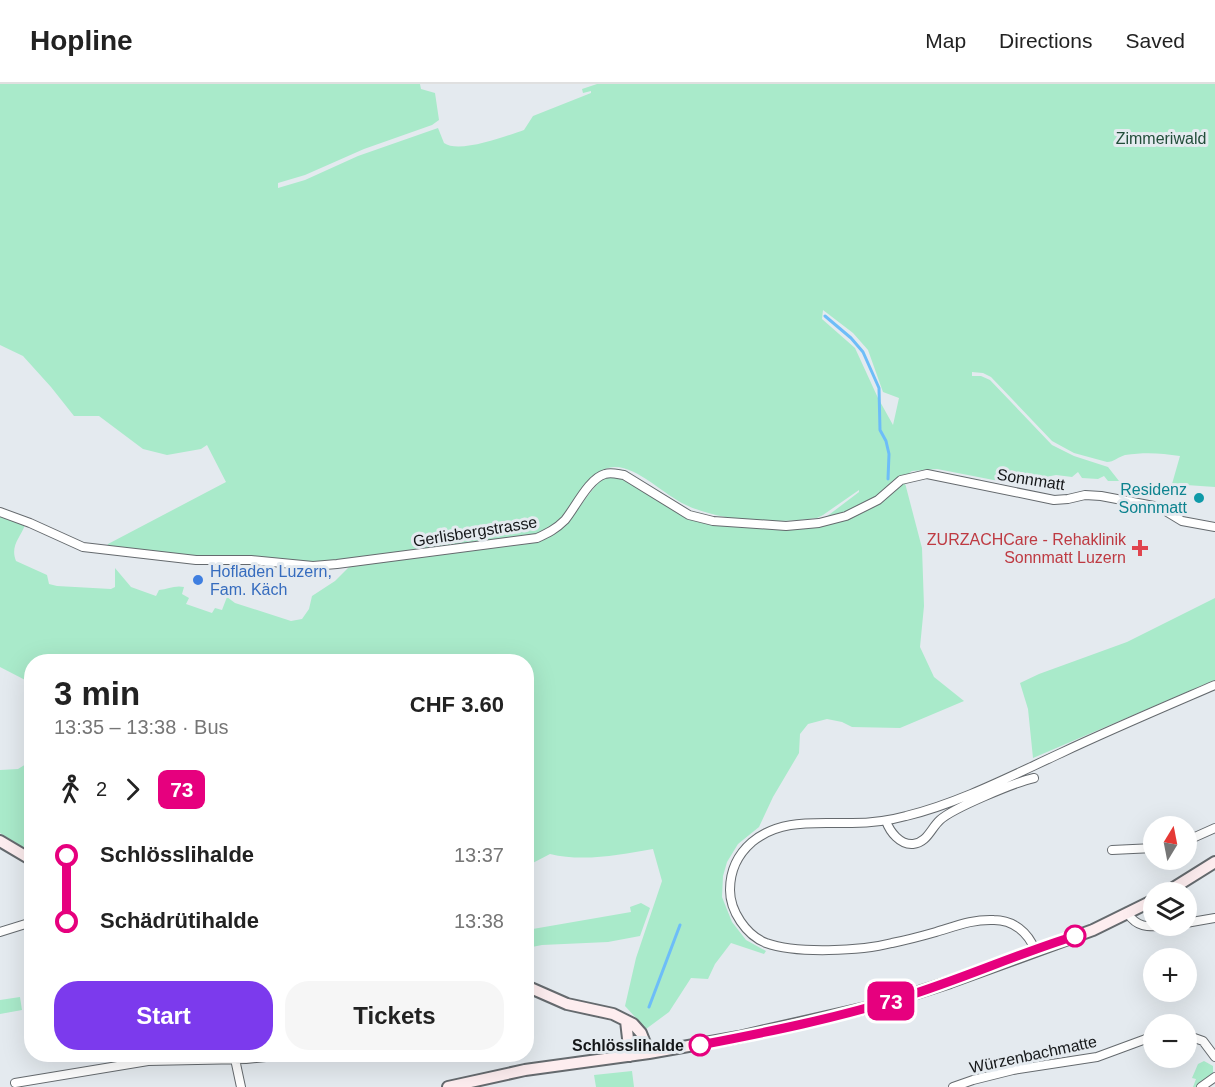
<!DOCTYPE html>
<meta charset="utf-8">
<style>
body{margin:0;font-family:Helvetica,sans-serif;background:#f6f6f6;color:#222;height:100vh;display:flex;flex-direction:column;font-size:22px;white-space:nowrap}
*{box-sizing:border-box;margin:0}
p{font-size:20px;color:#767676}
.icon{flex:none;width:33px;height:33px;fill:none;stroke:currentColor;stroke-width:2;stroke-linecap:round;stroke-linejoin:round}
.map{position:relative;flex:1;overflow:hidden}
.drawer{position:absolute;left:24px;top:570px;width:510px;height:408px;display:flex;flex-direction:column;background:#fff;border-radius:24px;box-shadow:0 6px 24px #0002}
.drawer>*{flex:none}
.badge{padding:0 12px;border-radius:9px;font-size:21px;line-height:39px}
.needle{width:39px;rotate:10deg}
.fabs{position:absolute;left:1143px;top:732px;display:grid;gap:12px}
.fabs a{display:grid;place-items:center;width:54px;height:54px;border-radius:50%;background:#fff;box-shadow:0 6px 24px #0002;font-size:30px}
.map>.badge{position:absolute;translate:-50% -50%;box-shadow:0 0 0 3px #fff}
.legs{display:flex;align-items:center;gap:9px;height:66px;padding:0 30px;font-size:20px}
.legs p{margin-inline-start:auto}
.headline{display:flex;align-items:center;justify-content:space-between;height:102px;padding:0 30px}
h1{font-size:33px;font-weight:700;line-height:45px}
.primary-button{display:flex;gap:12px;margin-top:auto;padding:12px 30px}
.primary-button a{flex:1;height:69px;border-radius:24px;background:#7c3aed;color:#fff;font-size:24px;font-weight:700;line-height:69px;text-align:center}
.primary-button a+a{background:#f6f6f6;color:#222}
ul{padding:0 30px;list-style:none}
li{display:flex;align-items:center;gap:21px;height:66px;font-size:22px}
li i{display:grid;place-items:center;width:9px;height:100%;margin:0 8px;background:currentColor}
li i::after{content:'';width:15px;height:15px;margin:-8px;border:4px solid;border-radius:50%;background:#fff}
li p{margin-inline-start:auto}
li:first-child i{background:linear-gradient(#0000 50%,currentColor 0)}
li:last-child i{background:linear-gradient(currentColor 50%,#0000 0)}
header{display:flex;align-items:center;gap:36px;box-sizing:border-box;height:84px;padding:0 30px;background:#fff;border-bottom:2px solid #e0e0e0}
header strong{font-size:28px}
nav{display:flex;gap:33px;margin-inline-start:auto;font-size:21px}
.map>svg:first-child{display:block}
.green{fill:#a9eaca;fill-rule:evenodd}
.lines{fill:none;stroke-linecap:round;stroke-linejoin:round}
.stream{stroke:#6dbdf8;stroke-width:3}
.minor-casing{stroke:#656a6e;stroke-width:10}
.secondary-casing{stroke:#656a6e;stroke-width:14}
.minor{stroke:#fff;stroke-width:8}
.secondary{stroke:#fdedef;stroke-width:10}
.line-1-casing{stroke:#fff;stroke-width:14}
.line-1{stroke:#e6007e;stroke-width:9}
.culture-dot{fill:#0f9aa8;stroke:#e4eaef;stroke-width:2}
.health-dot{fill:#e0444e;stroke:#e4eaef;stroke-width:2}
.shop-dot{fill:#3f7fe0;stroke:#e4eaef;stroke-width:2}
.stop-1-dot{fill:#fff;stroke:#e6007e;stroke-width:3}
.labels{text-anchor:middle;stroke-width:6;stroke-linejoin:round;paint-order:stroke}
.park-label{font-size:16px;fill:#224d3a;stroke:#e4eaef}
.street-label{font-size:16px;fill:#151719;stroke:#e4eaef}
.culture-label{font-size:16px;fill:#0d838f;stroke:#e4eaef;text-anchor:end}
.health-label{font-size:16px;fill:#be3a42;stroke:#e4eaef;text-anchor:end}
.shop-label{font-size:16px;fill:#366cbe;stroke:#e4eaef;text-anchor:start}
.stop-label{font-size:16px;font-weight:bold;fill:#151719;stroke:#e4eaef;text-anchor:end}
</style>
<header>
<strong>Hopline</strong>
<nav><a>Map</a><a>Directions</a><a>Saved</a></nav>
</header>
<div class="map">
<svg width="1215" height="1003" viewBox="0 0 1215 1003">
<rect width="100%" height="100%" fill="#e4eaef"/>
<path class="green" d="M0,0H420L421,5L435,9L439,36L432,41L364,65L305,91L278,99V104L305,96L358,72L438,44L444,59C459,70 506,52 524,46L533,32L591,9V7L583,9L582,5L597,0H1215V403L1172,400L1180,372C1161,369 1145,368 1125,371C1118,373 1114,378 1107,378L1074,369L1052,357L991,293L983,289L972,288V292H981L990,296L1052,361L1074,372L1108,383L1119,397H1108L1104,392L1098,395L1082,394L1078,388L1072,393L1056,391L1041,394L1024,402L937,385L912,387L872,418L844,430L817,437V435L826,433L859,408V406L823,431L817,434C778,440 722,438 686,421C664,411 637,382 614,383C590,384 575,421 560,437C551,446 539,449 527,452L341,477L307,479L207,474L106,464L108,460L226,398L207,361L201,365L167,371L143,365L99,332H74L51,303L23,272L0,261ZM823,226L853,249L868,266L883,308L899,314L893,341L878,314L855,264L822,235Z
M604,393L624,394L710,439L782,446L825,441L846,435L879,420L897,402L905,399L922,464L924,522L920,563L934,593L964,617L900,644L852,643L842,638L827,635L808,640L800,650L799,669L773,713L759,743L738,760L727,778L723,792L722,813L732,838L746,856L766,867L764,870L731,859L715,880L708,895L691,894L669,928L646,945L625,922L636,874L662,797L653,765C619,771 583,778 550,770L527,782L526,578H32L31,599L0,583V431L25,441C20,454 10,462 16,477L47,491L49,500L57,502L111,505L115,503V484L131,503L156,512L159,506C168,505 175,501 184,503L182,510L189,514L186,520L212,529L215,524L222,526L227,513L235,519L291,537L302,535L309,525L312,512L335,497L351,481L526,460C571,451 574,423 604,393Z
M1215,514V596L1033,674L1028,625L1020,599L1039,590L1127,558Z
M31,677H32L31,768L0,749V686L18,685Z
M641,819L650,824L640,852L608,858L542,861L527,864V846L631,828L630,823Z
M20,913L22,926L0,930V916Z
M1204,977L1213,982V990L1196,1003H1193L1196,995L1192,994L1198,980Z
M632,987L634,1003H596L594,991Z"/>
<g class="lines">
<path class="stream" d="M825,232L851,254L863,268L879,304L880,346L886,357L889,370L888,395
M649,923L680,841"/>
<g class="minor-casing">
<path id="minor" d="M0,428L30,439L83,463L196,476H251L313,482L337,480L537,454C548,449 556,445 565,436C575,424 589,394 605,390C611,388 617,390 624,391L689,431L713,437L786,442L819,439L846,432L878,416L901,396L927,390L1054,416L1068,415L1085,411L1101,412L1159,423L1182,437L1215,443
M886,737C890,748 900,761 913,760C927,759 931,744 940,736C953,724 1016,698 1034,694
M1186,757L1215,744
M1112,766L1154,764
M1128,830C1137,843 1147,843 1162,842
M1186,839L1215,834
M0,848L32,838
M1035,866C1028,848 1013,836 994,836C973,835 956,842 936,848C922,852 907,856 892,859C861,867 796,870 766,859C746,851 730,827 730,806C730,787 737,771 752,758C781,734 817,740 852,739C870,739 888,737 906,732C959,719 1011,692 1061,669C1112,645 1164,623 1215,601
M1186,951L1203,957L1215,973
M235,975L241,1003
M15,999L148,977L246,975L295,970
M953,1003L973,996L1013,986L1097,973L1154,952
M1201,1003L1215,993"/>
</g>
<g class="secondary-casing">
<path id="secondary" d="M0,757L32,776
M1167,808L1215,778
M526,902L567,920L613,930L633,940L641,949L649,969
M626,937L630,972
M448,1003L525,986L649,969L739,953L879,921L950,898L1093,846L1154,816"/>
</g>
<use href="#minor" class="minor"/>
<use href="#secondary" class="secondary"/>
</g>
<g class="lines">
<g class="line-1-casing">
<path id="line-1" d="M700,961C768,948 837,934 904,913C962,895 1017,870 1075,852"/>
</g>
<use href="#line-1" class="line-1"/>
</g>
<circle class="culture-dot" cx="1199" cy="414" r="6"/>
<path class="health-dot" d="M1137 455h6v6h6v6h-6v6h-6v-6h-6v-6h6z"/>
<circle class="shop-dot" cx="198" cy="496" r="6"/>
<g class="stop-1-dot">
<circle cx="1075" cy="852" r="10"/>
<circle cx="700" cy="961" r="10"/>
</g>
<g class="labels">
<g class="park-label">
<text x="1161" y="60">Zimmeriwald</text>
</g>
<g class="street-label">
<text transform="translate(1031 395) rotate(9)" y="6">Sonnmatt</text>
<text transform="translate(475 447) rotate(-9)" y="6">Gerlisbergstrasse</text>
<text transform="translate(1033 970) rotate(-12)" y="6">Würzenbachmatte</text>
</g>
<g class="culture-label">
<text x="1187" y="411">Residenz<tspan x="1187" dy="18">Sonnmatt</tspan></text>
</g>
<g class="health-label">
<text x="1126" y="461">ZURZACHCare - Rehaklinik<tspan x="1126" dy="18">Sonnmatt Luzern</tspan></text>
</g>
<g class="shop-label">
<text x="210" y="493">Hofladen Luzern,<tspan x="210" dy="18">Fam. Käch</tspan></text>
</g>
<g class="stop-label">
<text x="684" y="967">Schlösslihalde</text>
</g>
</g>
</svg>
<div class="fabs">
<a><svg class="needle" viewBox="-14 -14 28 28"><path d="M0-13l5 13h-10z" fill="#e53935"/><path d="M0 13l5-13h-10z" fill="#767676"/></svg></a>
<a><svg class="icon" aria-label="layers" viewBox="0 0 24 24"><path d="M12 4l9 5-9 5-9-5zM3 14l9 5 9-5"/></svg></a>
<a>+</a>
<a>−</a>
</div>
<b class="badge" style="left:891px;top:917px;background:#e6007e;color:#fff">73</b>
<section class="drawer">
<div class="headline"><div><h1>3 min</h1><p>13:35 – 13:38 · Bus</p></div><b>CHF 3.60</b></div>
<div class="legs"><svg class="icon" aria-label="walk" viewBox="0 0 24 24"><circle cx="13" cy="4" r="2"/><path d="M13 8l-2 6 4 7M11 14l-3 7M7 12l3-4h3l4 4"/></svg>2<svg class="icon" aria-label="forward" viewBox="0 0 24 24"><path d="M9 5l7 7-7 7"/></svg><b class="badge" style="background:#e6007e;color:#fff">73</b></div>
<ul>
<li><i style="color:#e6007e"></i><b>Schlösslihalde</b><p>13:37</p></li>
<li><i style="color:#e6007e"></i><b>Schädrütihalde</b><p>13:38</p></li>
</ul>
<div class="primary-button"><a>Start</a><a>Tickets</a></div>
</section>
</div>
